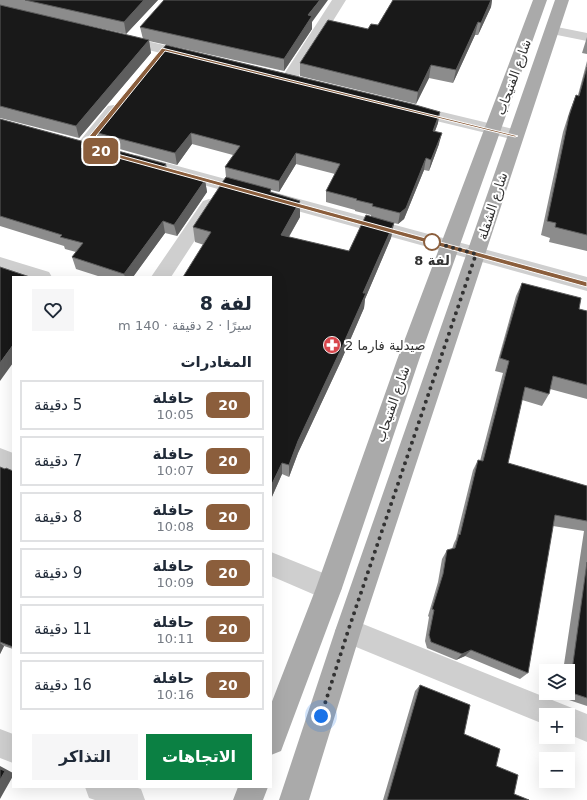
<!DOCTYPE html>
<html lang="ar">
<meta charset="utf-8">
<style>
body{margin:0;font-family:"DejaVu Sans","Noto Sans Arabic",sans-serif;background:#f6f6f7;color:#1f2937;direction:rtl;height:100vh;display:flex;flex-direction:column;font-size:15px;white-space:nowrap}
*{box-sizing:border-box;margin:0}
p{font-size:13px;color:#747a83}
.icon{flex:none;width:22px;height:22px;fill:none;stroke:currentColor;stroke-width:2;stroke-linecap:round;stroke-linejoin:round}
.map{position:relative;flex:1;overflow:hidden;direction:ltr}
.drawer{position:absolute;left:12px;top:276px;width:260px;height:512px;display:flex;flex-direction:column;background:#fff;border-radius:0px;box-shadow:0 4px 16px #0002;direction:rtl}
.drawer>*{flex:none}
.badge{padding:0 8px;border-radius:6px;font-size:14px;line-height:26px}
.controls{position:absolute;left:539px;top:664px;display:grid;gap:8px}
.controls a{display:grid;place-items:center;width:36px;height:36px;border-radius:0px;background:#fff;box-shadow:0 4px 16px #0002;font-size:20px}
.you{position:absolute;width:20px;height:20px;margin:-10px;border:3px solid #fff;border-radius:50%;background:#1a73e8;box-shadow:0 0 0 6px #1a73e833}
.map>.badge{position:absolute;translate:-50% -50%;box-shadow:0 0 0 2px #fff}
h2{padding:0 20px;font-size:15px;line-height:36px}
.round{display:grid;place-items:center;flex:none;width:42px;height:42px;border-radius:0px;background:#f6f6f7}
.headline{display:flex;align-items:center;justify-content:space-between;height:68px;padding:0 20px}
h1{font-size:19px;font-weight:700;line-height:30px}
.action{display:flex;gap:8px;margin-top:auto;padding:8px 20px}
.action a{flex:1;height:46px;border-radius:0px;background:#0b8043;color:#fff;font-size:16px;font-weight:700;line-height:46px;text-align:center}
.action a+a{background:#f6f6f7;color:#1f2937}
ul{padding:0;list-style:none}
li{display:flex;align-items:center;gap:12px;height:50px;margin:0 8px 6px;padding:0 12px;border:2px solid #e0e1e3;border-radius:0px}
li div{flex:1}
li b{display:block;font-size:15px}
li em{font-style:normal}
li .badge{min-width:44px;font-weight:700;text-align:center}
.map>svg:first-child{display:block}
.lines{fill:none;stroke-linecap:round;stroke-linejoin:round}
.minor{fill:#cfcfcf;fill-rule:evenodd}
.major{fill:#aaa;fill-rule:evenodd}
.wall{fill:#8c8c8c;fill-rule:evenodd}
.shaded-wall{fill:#5e5e5e}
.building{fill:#191919;stroke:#5e5e5e}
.line{fill:#8b5e3c;stroke:#fff}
.walk{stroke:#323232;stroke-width:4;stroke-dasharray:0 7.2}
.stop-dot{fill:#fff;stroke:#8b5e3c;stroke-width:2}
.labels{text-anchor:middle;stroke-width:4;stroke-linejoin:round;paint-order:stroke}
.street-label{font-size:13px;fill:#323232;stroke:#fff}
.stop-label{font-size:13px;font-weight:bold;fill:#323232;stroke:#fff}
.poi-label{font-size:13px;fill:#323232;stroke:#fff;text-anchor:start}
</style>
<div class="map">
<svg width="587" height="800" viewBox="0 0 587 800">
<rect width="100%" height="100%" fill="#fff"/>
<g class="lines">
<path class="minor" d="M332,0H346L295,82L289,84L283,82L281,79Z
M552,26L587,33V41L547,33L545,30L547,27Z
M122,35L197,53L200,56L197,59L192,61L117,42L115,39L117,36Z
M409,104L521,131L523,135L521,139L515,140L403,113L401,109L403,105Z
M114,105L120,106L122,110L120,114L90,151L84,153L78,151L76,147L78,143L108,106Z
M137,155L587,277V291L131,165L128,161L131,157Z
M209,199L215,201L218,205L171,277H151L203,201Z
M0,257L49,272L52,277H18L0,271Z
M0,448L13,453V473L0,469Z
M271,552L338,579L342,588L338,597L329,601L271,576Z
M348,618L587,714V742L568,734V715H546V725L339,640L335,631L339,622Z
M0,729L13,734V763L0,758Z
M85,787H135L141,789L145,800H95L89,798Z"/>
<path class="major" d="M533,0H547L419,360L342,588L281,751L271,755V704L316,588L397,360Z
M555,0H569L361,631L309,800H279L335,631Z
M238,787H268L263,800H233Z"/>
</g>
<path class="wall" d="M0,0H158L126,34L73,22L143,39L140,27L312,22V29L284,71L149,41L151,53L79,138L0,118Z
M393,0H492L491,7L478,35H475L453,83L429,78L416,104L300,76V63L368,29L378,25Z
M587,37V54L582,53Z
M587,61V251L549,242L550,238L541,235L563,132L570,110L576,95H578Z
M0,119L166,164L167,169L205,180L207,192L177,236L165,233L133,277H101L76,269L72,257L76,252L65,249L64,246L0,226Z
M438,123L435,131L439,144L429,171L424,170L404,219L398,224L394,223L391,238L365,299L364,308L341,361L298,453L289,477L282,474L271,499V277L204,245L195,242L193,227L226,177L225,167L233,155L192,144L177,165L98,143L94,132ZM296,164L335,174L326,191V202L355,210V211L371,215V217L349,251L289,237L300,217L271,193V190L279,192Z
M522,283L579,309L587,311V399L550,389L549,394L542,406L522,400L508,463L587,486V706L560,697V693H568V671H563L584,531L553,526L528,673L520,679L465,656L456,660L427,648L425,641L429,617L428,616L438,582L442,559L447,550L452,549L454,543L456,539L473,470L478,460L480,461L503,373L495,371L516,296Z
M0,467L5,469L13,471V649L4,646L0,654Z
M420,685L464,734L496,766L514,794L529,800H383L415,691Z"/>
<path class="shaded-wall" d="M144,0H158L126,34L124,22Z
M320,0H328L312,22V29L284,71V59L308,15Z
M490,0H492L491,7L478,35L481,23Z
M478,22L475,35L453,83L456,70Z
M149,40L151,53L79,138L76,126Z
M431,65L429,78L416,104L418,92Z
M440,112L438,123L431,142L433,131Z
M191,133L192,144L177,165L175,153Z
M442,133L439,144L429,171L431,160Z
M296,153V164L279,192V181Z
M426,158L424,170L404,219L398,224L400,213Z
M166,164L168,177L163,168Z
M205,180L207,192L177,236L174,225Z
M300,201V217L281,250V235Z
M163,221L165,233L133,277H125L124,274Z
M394,223L391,238L365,299L364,308L341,361L298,453L289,477V465L298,441Z
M13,345V363L0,381V363Z
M282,463V474L271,499V486Z
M0,643L4,646L0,654Z
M471,650L465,656L456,660L462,654Z
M0,766L13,773V776L0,799Z"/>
<path class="building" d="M25,0H144L124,22Z
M164,0H320L308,15L312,16L284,59L140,27Z
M393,0H491L481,23L478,22L456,70L431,65L418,92L300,63L328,20L368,29L371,24L378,25Z
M0,5L149,40L76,126L0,106Z
M166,45L412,104L440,112L433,131L442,133L431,160L426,158L406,208L400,213L372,206L373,204L356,200L357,199L326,191L340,164L296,153L279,181L225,167L240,146L191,133L175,153L94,132Z
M587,67V235L555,227L556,223L547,221L569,116L576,95L579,96Z
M0,119L166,164L163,168L205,180L174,225L163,221L124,274L72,257L83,243L60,237L62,235L0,216Z
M226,177L271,189L270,192L300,201L281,235L349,251L366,215L394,223L363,293H366L342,347L298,441L289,465L282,463L271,486V277H183L211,232L193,227Z
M0,267L30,277H13V345L0,363Z
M522,283L581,298L579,309L587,311V385L553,376L549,394L525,387L508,463L587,486V521L555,515L528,673L471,650L462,654L431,642L429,635L434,610L432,609L443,574L447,550L455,548L459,534L460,535L478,460L483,461L509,361L500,358Z
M0,467L5,469L6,468L13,471V647L0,642Z
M587,562V698L569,692Z
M420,685L470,705L464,734L500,749L496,766L518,775L514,794L529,800H387Z
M0,769L5,771L0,780Z"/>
<path class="line" d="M162,48L518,136L515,137L165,51L88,146L587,282V287L82,148V145Z"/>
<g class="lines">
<path class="walk" d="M321,716L348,631L476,254L432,242"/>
</g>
<defs>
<g id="pharmacy-disc" transform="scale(0.9)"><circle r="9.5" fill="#d7464c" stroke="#fff"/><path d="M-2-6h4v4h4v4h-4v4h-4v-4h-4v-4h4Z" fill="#fff"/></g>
</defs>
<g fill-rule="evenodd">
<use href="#pharmacy-disc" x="332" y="345"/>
</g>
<circle class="stop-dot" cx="432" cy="242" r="8"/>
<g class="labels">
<g class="street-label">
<text transform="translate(513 77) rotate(-70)" y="5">شارع الفتيحاب</text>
<text transform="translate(492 206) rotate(-72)" y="5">شارع الشقلة</text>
<text transform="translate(392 404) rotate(-71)" y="5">شارع الفتيحاب</text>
</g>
<g class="stop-label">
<text x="432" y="265">لفة 8</text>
</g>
<g class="poi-label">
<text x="345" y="350">صيدلية فارما 2</text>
</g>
</g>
</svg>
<div class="controls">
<a><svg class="icon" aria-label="layers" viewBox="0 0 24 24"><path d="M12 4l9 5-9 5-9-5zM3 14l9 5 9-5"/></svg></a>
<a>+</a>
<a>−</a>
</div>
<div class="you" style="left:321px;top:716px"></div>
<b class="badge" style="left:101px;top:151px;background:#8b5e3c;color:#fff">20</b>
<section class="drawer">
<div class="headline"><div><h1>لفة 8</h1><p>سيرًا · 2 دقيقة · 140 m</p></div><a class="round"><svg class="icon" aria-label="heart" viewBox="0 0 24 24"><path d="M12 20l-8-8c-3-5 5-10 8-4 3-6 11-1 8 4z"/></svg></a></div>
<h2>المغادرات</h2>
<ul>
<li><span class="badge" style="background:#8b5e3c;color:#fff">20</span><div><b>حافلة</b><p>10:05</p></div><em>5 دقيقة</em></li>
<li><span class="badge" style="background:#8b5e3c;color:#fff">20</span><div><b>حافلة</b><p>10:07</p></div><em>7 دقيقة</em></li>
<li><span class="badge" style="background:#8b5e3c;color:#fff">20</span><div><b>حافلة</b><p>10:08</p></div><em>8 دقيقة</em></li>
<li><span class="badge" style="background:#8b5e3c;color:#fff">20</span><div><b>حافلة</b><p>10:09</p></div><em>9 دقيقة</em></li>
<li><span class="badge" style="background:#8b5e3c;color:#fff">20</span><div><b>حافلة</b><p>10:11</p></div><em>11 دقيقة</em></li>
<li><span class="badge" style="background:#8b5e3c;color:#fff">20</span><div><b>حافلة</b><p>10:16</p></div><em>16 دقيقة</em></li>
</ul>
<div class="action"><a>الاتجاهات</a><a>التذاكر</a></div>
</section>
</div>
